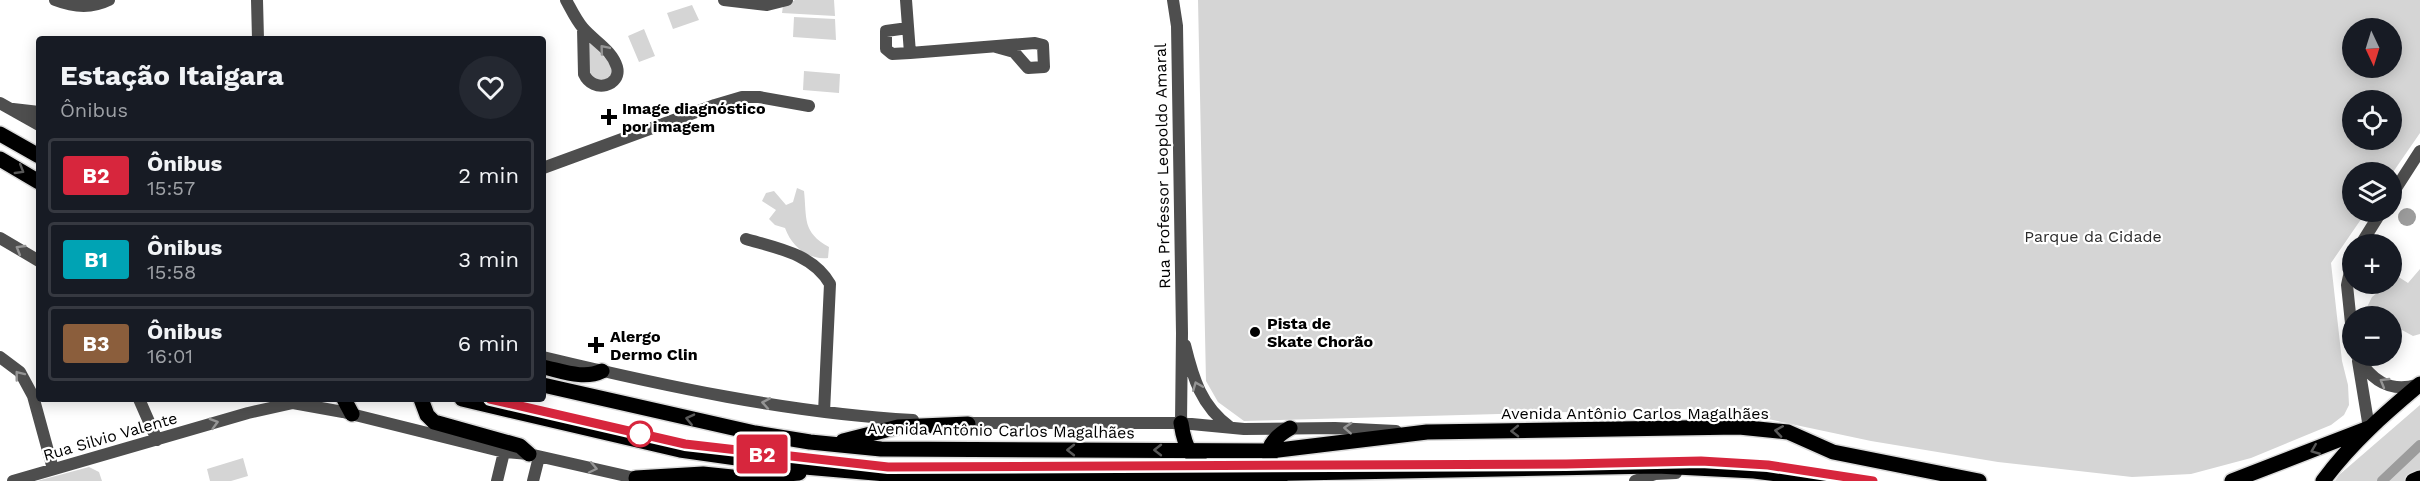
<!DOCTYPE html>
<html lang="pt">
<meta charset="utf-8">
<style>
body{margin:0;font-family:"Work Sans",sans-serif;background:#242831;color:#f1f3f6;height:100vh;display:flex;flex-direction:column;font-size:22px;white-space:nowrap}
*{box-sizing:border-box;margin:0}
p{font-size:20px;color:#9ea1a6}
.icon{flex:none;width:33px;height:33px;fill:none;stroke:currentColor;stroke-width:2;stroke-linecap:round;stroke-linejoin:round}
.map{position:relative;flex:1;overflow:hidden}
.side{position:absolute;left:36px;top:36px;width:510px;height:366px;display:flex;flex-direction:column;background:#171b24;border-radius:6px;box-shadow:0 3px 15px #0003}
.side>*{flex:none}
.badge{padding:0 12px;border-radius:4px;font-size:21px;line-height:39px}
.needle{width:39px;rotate:176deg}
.controls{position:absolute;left:2342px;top:18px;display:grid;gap:12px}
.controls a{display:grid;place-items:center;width:60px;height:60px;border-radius:50%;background:#171b24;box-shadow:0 3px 15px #0003;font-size:30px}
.map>.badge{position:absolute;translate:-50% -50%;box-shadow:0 0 0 3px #fff}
.round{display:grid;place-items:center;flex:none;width:63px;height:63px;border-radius:32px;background:#242831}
.overview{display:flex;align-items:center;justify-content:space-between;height:102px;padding:0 24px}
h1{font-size:28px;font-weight:700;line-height:45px}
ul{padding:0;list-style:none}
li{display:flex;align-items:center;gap:18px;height:75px;margin:0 12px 9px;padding:0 12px;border:3px solid #363941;border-radius:6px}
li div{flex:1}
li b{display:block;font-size:22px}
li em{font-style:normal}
li .badge{min-width:66px;font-weight:700;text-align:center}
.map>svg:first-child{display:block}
.green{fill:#d5d5d5;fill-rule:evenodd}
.water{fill:#9c9c9c}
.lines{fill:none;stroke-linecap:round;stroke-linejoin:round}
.canal{stroke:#9c9c9c;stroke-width:10}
.major-casing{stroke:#dbdbdb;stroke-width:18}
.minor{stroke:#4e4e4e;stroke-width:12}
.major{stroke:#000;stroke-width:15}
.oneway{stroke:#959595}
.oneway2{stroke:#595959}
.line-casing{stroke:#fff;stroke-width:14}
.line{stroke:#d7263d;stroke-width:9}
.poi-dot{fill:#000;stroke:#fff;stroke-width:2}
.stop-dot{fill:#fff;stroke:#d7263d;stroke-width:3}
.labels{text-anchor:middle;stroke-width:4.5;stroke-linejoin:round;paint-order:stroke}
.poi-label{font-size:16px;font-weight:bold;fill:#000;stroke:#fff;text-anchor:start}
.street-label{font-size:16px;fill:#000;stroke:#fff}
.park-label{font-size:16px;fill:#2c2c2c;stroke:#fff}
</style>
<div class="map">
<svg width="2420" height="481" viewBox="0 0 2420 481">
<rect width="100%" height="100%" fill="#fff"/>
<path class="green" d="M795,0H834L835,16L782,13L783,6Z
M1198,0H2420V133L2391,175V172H2352V212H2366L2331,263L2342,361L2348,385L2349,405L2344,415L2331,425L2251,458L2191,474L2132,477L1998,462L1871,441L1735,412L1678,409L1244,421L1218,402L1206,381ZM2352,28H2391V68H2352ZM2352,100H2391V140H2352Z
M692,5L699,20L673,29L667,13Z
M794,17L835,19L836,40L793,37Z
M644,29L655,56L639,62L628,36Z
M588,40L612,65L614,71L607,80L589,79Z
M804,71L840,74L839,93L803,90Z
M797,188L804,191C807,219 802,232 829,247L828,258C808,260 792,247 785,228L775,225L769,219L776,210L762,201L766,193L774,191L786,205L793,202Z
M2420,269V334L2413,336L2391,324V316H2379L2366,309L2372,297L2388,284H2391L2394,274L2408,283Z
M2420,405V481H2335L2339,475Z
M243,458L248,476L231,481H210L207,469Z
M89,467L99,472L102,481H37Z"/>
<path class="water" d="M2398 217a9 9 0 1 1 18 0a9 9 0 1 1-18 0Z"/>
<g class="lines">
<path class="canal" d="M2382,481L2420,445"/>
<g class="major-casing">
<path id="major" d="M0,134L39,156
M0,159L39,182
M543,367C562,371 584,380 602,371
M543,385L755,433L810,442L881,449L1270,451L1427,432L1739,427L1788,432L1833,452L1979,481
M344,399L352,414
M421,399L427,415L434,422L520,446L529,454
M462,399L680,450L793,466L886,474L1147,476L1657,466L1754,471L1832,481
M1181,423C1185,451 1193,464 1220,473
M843,441L898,427L968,424
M636,478L703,474L742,478L799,473
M1280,481C1265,455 1263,444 1290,428
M2232,481L2369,428
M2323,481C2351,443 2384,414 2420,384
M2413,481L2420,478"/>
</g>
<path class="minor" d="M55,0C73,7 91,9 109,0
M257,0L258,39
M566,0C571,9 576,20 583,28C594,41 612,50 617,67C622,86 593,94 584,74L583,28
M724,0L767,5L787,0
M906,0L910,53L1035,43L1043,45L1044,67L1028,68L1014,52L996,47
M1173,0L1177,26L1182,333L1181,423
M908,28L886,31V49L892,54L910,53
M0,103L39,125
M13,109L39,112
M543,168L715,105L742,97H759L809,106
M2391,196L2420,151
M0,238L39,261
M746,239C777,248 813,254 830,284L824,412
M2361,244L2381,212
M2352,262L2347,285L2352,333
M1185,345C1193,378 1201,406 1230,427
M2357,356C2371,380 2389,393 2417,385
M0,357L20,372L33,396L53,469
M543,357C664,386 789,413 913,420
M2358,361L2369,428
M139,399L157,440
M961,423H1181L1244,429L1335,428L1396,431
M13,481L248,413L293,403L343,412L504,452L529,454L644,480
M497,481L504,452
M533,481L539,457
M1635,481L1655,474L1676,473"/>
<use href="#major" class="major"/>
</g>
<defs><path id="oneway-chevron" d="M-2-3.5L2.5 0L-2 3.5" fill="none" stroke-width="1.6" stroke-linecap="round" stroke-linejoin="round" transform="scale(1.5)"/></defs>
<g class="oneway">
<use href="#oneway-chevron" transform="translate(604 49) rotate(-130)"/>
<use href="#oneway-chevron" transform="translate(20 249) rotate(-149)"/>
<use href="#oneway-chevron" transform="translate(19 375) rotate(-128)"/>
<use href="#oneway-chevron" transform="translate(2384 382) rotate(-150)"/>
<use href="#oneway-chevron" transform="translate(1197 386) rotate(-112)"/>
<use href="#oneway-chevron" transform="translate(766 403) rotate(-170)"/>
<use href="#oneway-chevron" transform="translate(214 423) rotate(-16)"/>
<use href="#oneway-chevron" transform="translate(1348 428) rotate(-177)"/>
<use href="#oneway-chevron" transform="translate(593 468) rotate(12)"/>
</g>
<g class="oneway2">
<use href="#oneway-chevron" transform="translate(20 170) rotate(31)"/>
<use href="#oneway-chevron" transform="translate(690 419) rotate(-167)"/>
<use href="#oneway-chevron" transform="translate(1515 431) rotate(179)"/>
<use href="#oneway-chevron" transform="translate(1779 431) rotate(-171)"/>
<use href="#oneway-chevron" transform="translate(1071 450) rotate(180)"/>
<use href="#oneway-chevron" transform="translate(1158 450) rotate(-180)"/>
<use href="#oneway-chevron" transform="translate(2315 450) rotate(158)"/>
</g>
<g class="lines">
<g class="line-casing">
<path id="line" d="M490,399L685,444L888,467L1566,464L1701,461L1768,465L1873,481"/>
</g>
<use href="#line" class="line"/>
</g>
<g class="poi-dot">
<path d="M606 108h6v6h6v6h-6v6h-6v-6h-6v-6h6z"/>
<circle cx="1255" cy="332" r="6"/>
<path d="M593 336h6v6h6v6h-6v6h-6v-6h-6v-6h6z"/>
</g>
<circle class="stop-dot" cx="640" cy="434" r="12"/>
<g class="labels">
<g class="poi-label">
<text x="622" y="114">Image diagnóstico<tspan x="622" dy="18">por imagem</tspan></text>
<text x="1267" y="329">Pista de<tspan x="1267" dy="18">Skate Chorão</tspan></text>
<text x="610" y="342">Alergo<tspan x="610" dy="18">Dermo Clin</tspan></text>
</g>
<g class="street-label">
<text transform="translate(1162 166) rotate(-91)" y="6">Rua Professor Leopoldo Amaral</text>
<text x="1635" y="419">Avenida Antônio Carlos Magalhães</text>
<text transform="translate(1001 430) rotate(1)" y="6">Avenida Antônio Carlos Magalhães</text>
<text transform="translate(110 436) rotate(-16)" y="6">Rua Silvio Valente</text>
</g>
<g class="park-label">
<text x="2093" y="242">Parque da Cidade</text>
</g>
</g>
</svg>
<div class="controls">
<a><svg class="needle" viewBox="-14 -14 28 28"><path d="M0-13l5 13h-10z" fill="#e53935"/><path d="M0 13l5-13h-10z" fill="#9ea1a6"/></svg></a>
<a><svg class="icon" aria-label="locate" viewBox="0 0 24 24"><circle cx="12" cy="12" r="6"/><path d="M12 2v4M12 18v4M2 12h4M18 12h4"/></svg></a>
<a><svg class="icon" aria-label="layers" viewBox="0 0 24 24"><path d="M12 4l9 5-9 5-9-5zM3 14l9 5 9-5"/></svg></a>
<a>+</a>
<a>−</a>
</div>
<b class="badge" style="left:762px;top:454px;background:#d7263d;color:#fff">B2</b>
<section class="side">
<div class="overview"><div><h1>Estação Itaigara</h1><p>Ônibus</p></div><a class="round"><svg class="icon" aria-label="heart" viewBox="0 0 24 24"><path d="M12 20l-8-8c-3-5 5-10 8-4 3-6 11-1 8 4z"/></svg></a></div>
<ul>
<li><span class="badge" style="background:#d7263d;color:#fff">B2</span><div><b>Ônibus</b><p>15:57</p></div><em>2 min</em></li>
<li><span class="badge" style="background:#00a3b4;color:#fff">B1</span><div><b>Ônibus</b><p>15:58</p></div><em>3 min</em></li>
<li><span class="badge" style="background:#8b5e3c;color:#fff">B3</span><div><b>Ônibus</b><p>16:01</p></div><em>6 min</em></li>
</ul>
</section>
</div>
